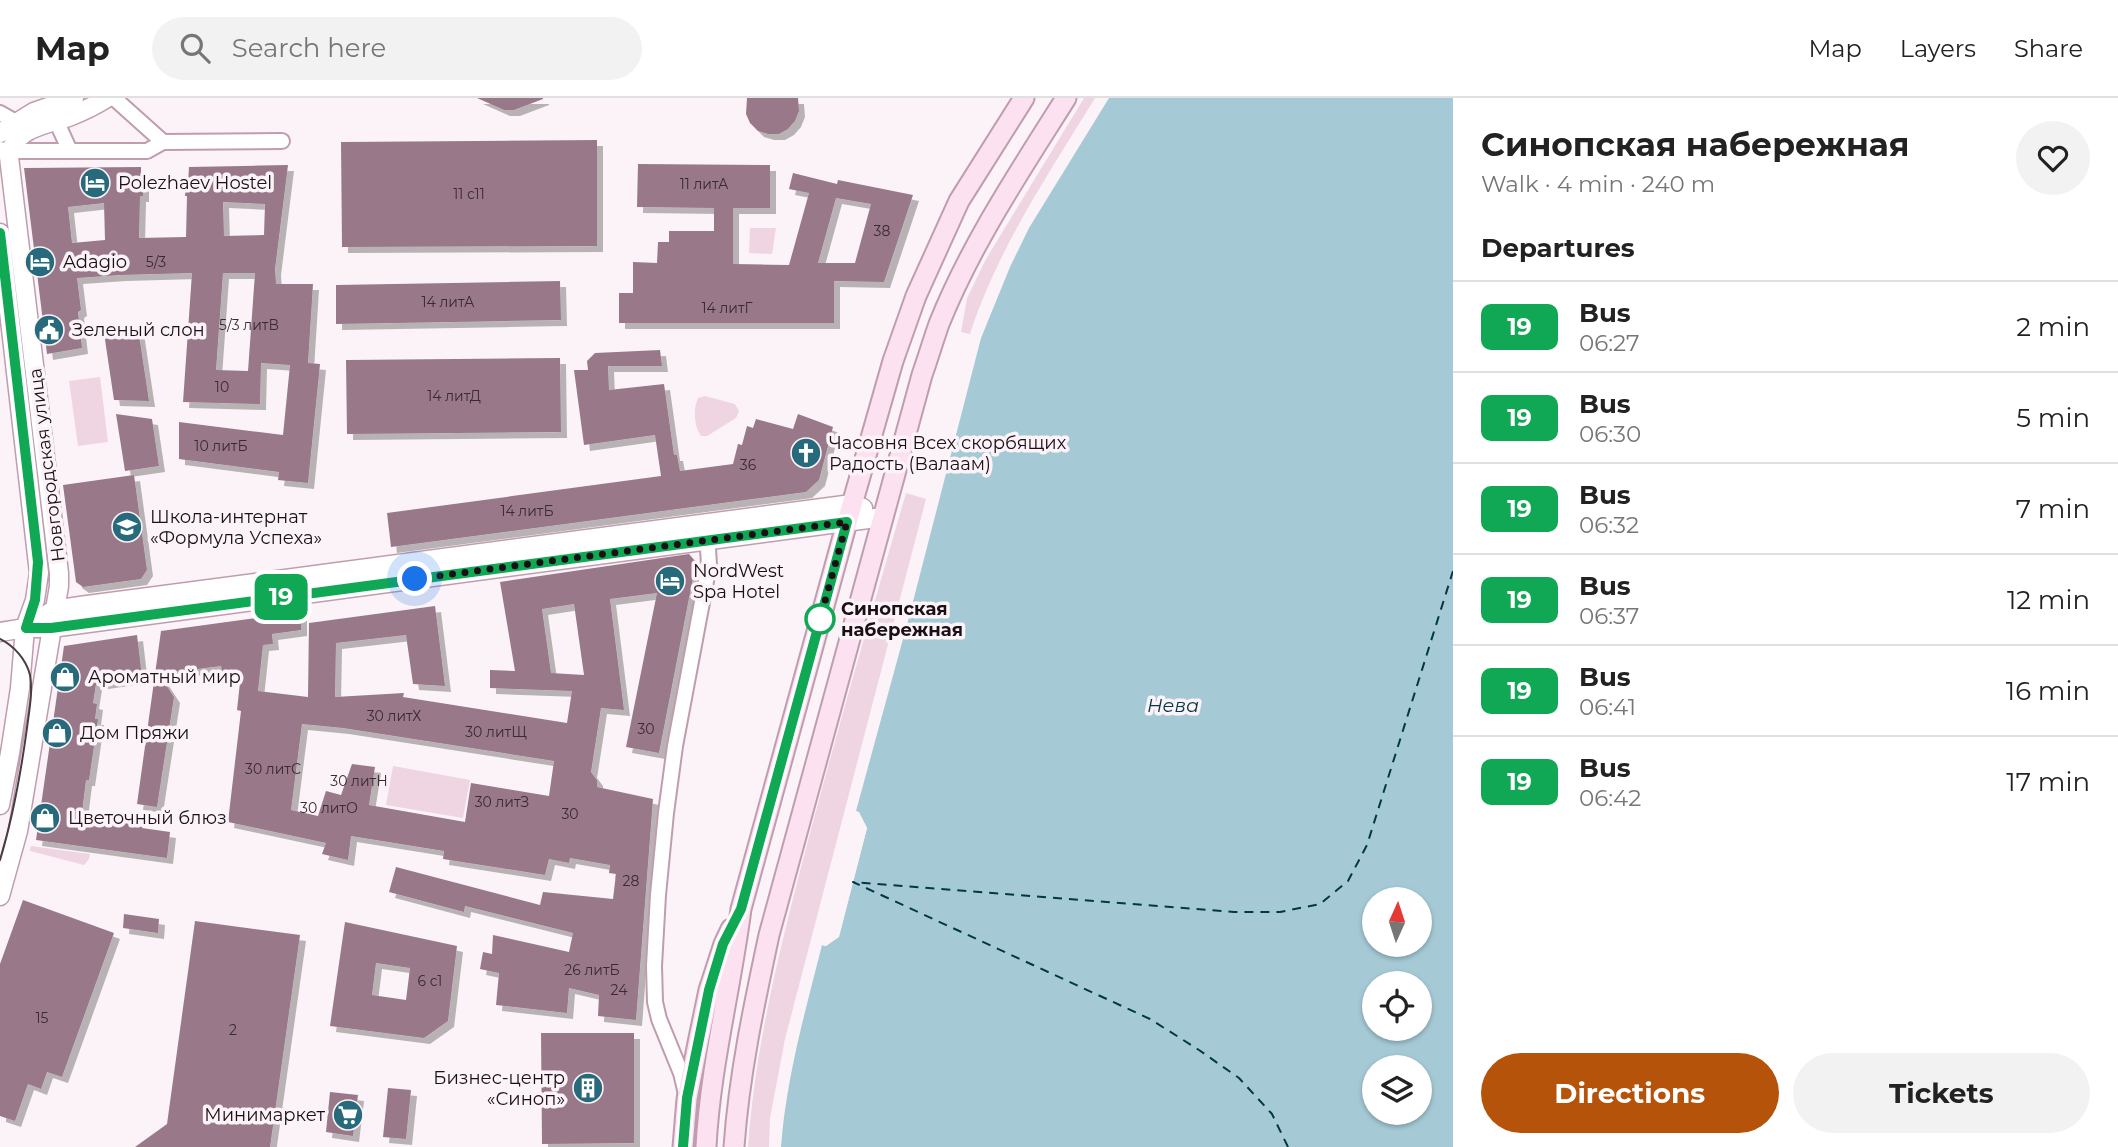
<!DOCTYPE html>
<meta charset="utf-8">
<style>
body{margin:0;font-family:Montserrat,sans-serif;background:#f2f2f2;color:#222;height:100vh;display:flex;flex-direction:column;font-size:26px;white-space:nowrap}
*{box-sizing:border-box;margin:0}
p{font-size:23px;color:#767676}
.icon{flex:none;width:38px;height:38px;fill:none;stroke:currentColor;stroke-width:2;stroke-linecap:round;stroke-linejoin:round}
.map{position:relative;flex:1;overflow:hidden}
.details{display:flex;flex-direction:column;background:#fff;width:665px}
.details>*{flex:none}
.badge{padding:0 14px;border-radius:10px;font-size:24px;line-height:46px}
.needle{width:46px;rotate:3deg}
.tools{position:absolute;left:1362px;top:789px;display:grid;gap:14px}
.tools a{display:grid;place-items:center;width:70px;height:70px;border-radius:50%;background:#fff;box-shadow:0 2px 5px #0004;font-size:35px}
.you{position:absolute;width:35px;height:35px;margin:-18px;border:5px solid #fff;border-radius:50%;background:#1a73e8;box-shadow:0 0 0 10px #1a73e833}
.map>.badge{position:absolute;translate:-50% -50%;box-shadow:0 0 0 4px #fff}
h2{padding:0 28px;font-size:26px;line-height:63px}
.round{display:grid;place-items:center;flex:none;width:74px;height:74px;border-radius:37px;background:#f2f2f2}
.head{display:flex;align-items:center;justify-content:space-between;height:119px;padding:0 28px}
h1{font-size:33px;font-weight:700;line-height:52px}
.cta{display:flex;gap:14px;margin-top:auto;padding:14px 28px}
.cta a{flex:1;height:80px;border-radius:42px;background:#b45309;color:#fff;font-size:28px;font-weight:700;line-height:80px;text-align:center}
.cta a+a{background:#f2f2f2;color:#222}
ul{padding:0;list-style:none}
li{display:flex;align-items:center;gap:21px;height:91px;padding:0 28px;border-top:2px solid #e0e0e0}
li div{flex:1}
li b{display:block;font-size:26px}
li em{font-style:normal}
li .badge{min-width:77px;font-weight:700;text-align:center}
header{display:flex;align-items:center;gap:42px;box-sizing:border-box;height:98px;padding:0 35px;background:#fff;border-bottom:2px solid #e0e0e0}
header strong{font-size:33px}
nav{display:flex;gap:38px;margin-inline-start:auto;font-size:24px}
.search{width:490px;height:63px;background:#f2f2f2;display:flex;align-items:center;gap:18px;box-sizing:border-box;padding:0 24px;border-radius:38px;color:#767676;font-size:26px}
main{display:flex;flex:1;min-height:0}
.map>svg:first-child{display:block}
.green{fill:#efd4e2}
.water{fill:#a5cad6;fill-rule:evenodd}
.pier{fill:#fbf3f7}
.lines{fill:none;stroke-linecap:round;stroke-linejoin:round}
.ferry{stroke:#003845;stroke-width:2;stroke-dasharray:9 7;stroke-linecap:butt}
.building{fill:#997989;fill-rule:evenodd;filter:url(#shadow)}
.minor-casing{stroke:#bf9dae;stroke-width:18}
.tertiary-casing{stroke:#bf9dae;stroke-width:21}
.secondary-casing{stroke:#bf9dae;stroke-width:23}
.minor{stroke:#fff;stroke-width:14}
.tertiary{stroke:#fff;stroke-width:18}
.secondary{stroke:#fce1f0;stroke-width:19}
.tram{stroke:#483d43;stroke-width:2}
.line-casing{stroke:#fff;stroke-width:16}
.line{stroke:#10a855;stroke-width:10}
.walk{stroke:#1a0f15;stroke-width:7;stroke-dasharray:0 12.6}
.stop-dot{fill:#fff;stroke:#10a855;stroke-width:3.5}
.labels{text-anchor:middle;stroke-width:7;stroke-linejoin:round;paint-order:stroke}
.number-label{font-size:14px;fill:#3a2a32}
.poi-label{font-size:18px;fill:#1a0f15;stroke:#fbf3f7;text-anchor:start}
.street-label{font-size:18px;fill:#1a0f15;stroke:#fbf3f7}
.stop-label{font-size:18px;font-weight:bold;fill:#1a0f15;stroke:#fbf3f7;text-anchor:start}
.water-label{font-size:19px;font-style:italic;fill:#003845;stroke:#fbf3f7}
</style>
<header>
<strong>Map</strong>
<div class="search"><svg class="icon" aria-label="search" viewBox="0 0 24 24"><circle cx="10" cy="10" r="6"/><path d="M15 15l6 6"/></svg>Search here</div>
<nav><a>Map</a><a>Layers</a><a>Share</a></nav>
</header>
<main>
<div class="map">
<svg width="1453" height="1049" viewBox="0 0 1453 1049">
<defs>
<filter id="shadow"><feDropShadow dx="6" dy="6" stdDeviation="0" flood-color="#0004"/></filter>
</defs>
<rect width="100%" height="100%" fill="#fbf3f7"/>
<path class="green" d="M1084,0H1095C1048,77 998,150 970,236L961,234L967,200L986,161Z
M750,130H776L772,156L749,155Z
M100,279L108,344L78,348L69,283Z
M705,298L735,306L739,313L736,320L707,338H701C694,329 693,310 698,300Z
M906,395L926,401L785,941L770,1020L769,1049H748C755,950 779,854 804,758C836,636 871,516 906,395Z
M393,668L470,682L463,720L386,707Z
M31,748L90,756L89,761L84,767L30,753Z"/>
<path class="water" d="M1109,0H1453V1049H781C786,981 805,914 822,847L826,848L839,838L867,730L859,715L856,713L909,519L981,240L1010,169L1029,130ZM1374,802H1419V847H1374ZM1374,886H1419V931H1374ZM1374,970H1419V1015H1374Z"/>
<path class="pier" d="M856,713L859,714L867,730L839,839L826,848L822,847V844H825L836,836L863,731L855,717Z"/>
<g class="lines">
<path class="ferry" d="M1288,1049L1272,1016L1239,980L1199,952L1150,921L853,784L1234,814H1280L1320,806L1348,783L1367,747L1453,473"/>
</g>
<path class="building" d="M477,0H543V1L514,12H504Z
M747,0H798L799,13L795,23L788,31L779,36H768L758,33L750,25L746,16Z
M597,42V148L342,149L341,44Z
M638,66L770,67V110H733V166L789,167L809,95L789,91L793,75L837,86L838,82L913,97L884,184L834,183V225H619V195H633V164L657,165L658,144H669V133H714V110L637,109ZM836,100L871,106L855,165H818Z
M288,67L275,171L276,186H313L308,265L320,266L308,385L278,382L279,374L179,361V324L283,337L290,267L261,265L260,306L183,304L192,175L120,177L77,180L81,212L78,214L82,250L47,256L24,70L141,69V86H143V98H140L139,140L186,139L187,98H185L186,86H188L189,69ZM223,104L265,106L264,137L224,138ZM104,105L105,142L72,145L68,109ZM223,175H255L248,273L216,272Z
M560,183L561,222L336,226V187Z
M138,230L149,303L114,302L104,235Z
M660,252L662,268H608L609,292L664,286L674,357H677L680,373L733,366L738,346L742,347L747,328L753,330L756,321L793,331L798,316L833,329L819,382L806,394L391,449L387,415L661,378L655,337L584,347L574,272H588L587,263L595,255Z
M560,260L561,334L347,336L346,262Z
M116,316L152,321L159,368L125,373Z
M134,377L147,472L141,481L83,489L76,484L63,387Z
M689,456L696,464L659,655L626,649L657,495L610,501L624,612L601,610L591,674L597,682V689L653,701L636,922L598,918L599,897L569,890L567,915L496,907L499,875L480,871L483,854L492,856L493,837L569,854L573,835L465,808L464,814L389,794L396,769L540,807L543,794L613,801L616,776L609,775L610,767L570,760L569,765L549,761L545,777L443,761L444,753L351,738L348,762L322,756L326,745L228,724L241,613L237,612L241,575L223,578L221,568L159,576L174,599L157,709L137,706L161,533L301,514V532L272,536L273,546L263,547L258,593L308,599L309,525L435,508L445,588L413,586L406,537L336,545L335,599L404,595L403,599L567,625L572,593L490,590V572L515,573L500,484ZM574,506L584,577L551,575L542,511ZM302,626L343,630L554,663L549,698L471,685L465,724L369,707L375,669L352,666L341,697L326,693L318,718L291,712Z
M137,537L142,579L96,586L93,605L97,606L95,621H98L89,682H86L82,714L113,718L112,723L143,727L142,730L170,734L167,760L36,742L64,548Z
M23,802L114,835L62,979L47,974L41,991L28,986L15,1023L0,1018V866Z
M124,816L159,821L158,835L123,830Z
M195,823L300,837L270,1049H135L167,1026Z
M345,824L457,848L448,923L424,940L330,928ZM376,865L410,870L406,902L372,897Z
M541,935H634V1045L542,1046Z
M388,990L411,992L406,1041L383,1039Z
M330,994L358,997L353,1038L326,1034Z"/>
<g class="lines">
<g class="minor-casing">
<path id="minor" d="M114,0L163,44
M0,15L16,24L22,31
M53,16L70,53
M0,51L10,53H147L163,44L282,43
M686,996L681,975L659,921L655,904L654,868L658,797L666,715L675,648L709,467L707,434"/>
</g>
<g class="tertiary-casing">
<path id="tertiary" d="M0,35L34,14L74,0
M0,135L39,475L35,502L25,530L20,590L10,655L0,707
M25,530L54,512L80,508L852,406L863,410
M0,534L25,530H51L883,419
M0,798L18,733L59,488V475L9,59C15,28 48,27 71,18C84,13 96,7 107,0"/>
</g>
<g class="secondary-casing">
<path id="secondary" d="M683,1049L687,1001L699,940L709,892L724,846L731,831
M706,1049C710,969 731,890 741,811L847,424L893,263L916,198L959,103L1024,0
M734,1049C739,977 754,907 769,837L922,277C928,260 933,243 939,226C971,146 1020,73 1066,0"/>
</g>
<use href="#minor" class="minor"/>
<use href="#tertiary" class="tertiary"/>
<use href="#secondary" class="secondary"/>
<path class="tram" d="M0,541C14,548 26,561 30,577C33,595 29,613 27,630C21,674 13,719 0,762"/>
</g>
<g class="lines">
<g class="line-casing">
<path id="line" d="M0,135L38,464L35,502L26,530H51L847,424L741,811L723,846L709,892L687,1000L683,1049"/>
</g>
<use href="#line" class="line"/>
<path class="walk" d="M415,481L847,424L820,521"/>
</g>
<defs>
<g id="hotel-disc" transform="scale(1.575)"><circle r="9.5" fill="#266a7b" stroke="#fbf3f7"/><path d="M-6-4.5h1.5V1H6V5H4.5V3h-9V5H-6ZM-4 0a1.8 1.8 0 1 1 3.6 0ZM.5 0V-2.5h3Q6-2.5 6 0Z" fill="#fff"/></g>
<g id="civic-disc" transform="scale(1.575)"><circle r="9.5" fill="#266a7b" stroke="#fbf3f7"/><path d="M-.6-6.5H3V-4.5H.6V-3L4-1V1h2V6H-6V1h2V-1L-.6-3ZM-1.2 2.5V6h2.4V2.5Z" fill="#fff"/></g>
<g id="church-disc" transform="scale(1.575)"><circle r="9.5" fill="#266a7b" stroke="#fbf3f7"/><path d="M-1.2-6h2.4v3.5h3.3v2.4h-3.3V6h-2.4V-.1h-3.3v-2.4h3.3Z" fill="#fff"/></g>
<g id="school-disc" transform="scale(1.575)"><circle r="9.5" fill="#266a7b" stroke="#fbf3f7"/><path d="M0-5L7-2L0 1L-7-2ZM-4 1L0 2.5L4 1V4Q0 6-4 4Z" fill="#fff"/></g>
<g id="shop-disc" transform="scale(1.575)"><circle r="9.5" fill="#266a7b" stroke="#fbf3f7"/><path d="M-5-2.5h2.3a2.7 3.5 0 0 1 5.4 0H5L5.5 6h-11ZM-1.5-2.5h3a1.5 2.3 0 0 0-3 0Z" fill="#fff"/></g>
<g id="building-disc" transform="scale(1.575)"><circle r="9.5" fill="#266a7b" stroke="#fbf3f7"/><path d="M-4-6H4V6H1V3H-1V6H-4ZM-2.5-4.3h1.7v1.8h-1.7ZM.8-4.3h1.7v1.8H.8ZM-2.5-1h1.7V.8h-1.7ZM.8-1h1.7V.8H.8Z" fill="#fff"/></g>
<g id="supermarket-disc" transform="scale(1.575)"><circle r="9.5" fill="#266a7b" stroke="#fbf3f7"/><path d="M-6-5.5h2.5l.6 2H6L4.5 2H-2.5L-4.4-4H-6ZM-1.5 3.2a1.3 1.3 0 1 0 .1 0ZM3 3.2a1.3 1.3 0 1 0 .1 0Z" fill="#fff"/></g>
</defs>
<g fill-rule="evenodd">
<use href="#hotel-disc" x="95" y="85"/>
<use href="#hotel-disc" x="40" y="164"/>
<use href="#civic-disc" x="49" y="232"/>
<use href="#church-disc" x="806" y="355"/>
<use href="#school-disc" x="127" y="429"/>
<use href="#hotel-disc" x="670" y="483"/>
<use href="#shop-disc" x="65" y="579"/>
<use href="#shop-disc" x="57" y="635"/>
<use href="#shop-disc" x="45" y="720"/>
<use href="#building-disc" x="588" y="990"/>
<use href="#supermarket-disc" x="348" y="1017"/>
</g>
<circle class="stop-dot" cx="820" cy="521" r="14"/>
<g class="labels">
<g class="number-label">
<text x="704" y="91">11 литА</text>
<text x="469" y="101">11 с11</text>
<text x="882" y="138">38</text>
<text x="156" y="169">5/3</text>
<text x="448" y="209">14 литА</text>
<text x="727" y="215">14 литГ</text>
<text x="249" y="232">5/3 литВ</text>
<text x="222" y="294">10</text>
<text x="454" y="303">14 литД</text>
<text x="221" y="353">10 литБ</text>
<text x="748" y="372">36</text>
<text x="527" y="418">14 литБ</text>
<text x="394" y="623">30 литХ</text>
<text x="646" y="636">30</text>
<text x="496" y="639">30 литЩ</text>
<text x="273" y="676">30 литС</text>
<text x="359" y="688">30 литН</text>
<text x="502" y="709">30 литЗ</text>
<text x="329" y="715">30 литО</text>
<text x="570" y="721">30</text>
<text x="631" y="788">28</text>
<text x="592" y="877">26 литБ</text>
<text x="430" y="888">6 с1</text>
<text x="619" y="897">24</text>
<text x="42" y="925">15</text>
<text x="233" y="937">2</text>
</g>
<g class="poi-label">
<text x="118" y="91">Polezhaev Hostel</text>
<text x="63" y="170">Adagio</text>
<text x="72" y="238">Зеленый слон</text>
<text x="829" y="351">Часовня Всех скорбящих<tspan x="829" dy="21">Радость (Валаам)</tspan></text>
<text x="150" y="425">Школа-интернат<tspan x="150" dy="21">«Формула Успеха»</tspan></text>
<text x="693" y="479">NordWest<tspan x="693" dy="21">Spa Hotel</tspan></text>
<text x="88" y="585">Ароматный мир</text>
<text x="80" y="641">Дом Пряжи</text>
<text x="68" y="726">Цветочный блюз</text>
<text x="565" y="986" text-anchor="end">Бизнес-центр<tspan x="565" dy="21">«Синоп»</tspan></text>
<text x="325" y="1023" text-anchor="end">Минимаркет</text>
</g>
<g class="street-label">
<text transform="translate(47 367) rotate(-97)" y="6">Новгородская улица</text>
</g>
<g class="stop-label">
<text x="841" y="517">Синопская<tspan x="841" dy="21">набережная</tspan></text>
</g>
<g class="water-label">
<text x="1173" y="614">Нева</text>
</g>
</g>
</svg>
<div class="tools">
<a><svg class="needle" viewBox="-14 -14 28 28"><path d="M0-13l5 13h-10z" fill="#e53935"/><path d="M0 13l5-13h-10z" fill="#767676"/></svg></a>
<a><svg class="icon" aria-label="locate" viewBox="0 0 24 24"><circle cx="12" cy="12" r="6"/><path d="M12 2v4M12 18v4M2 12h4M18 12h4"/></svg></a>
<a><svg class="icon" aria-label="layers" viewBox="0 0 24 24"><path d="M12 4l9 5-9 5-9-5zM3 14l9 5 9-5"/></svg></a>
</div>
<div class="you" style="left:415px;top:481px"></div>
<b class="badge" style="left:281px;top:499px;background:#10a855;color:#fff">19</b>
</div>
<section class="details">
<div class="head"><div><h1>Синопская набережная</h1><p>Walk · 4 min · 240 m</p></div><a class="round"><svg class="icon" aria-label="heart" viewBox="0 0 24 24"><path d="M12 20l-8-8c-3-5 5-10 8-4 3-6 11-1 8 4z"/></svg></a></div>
<h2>Departures</h2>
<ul>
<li><span class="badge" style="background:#10a855;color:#fff">19</span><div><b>Bus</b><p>06:27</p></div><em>2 min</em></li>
<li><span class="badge" style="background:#10a855;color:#fff">19</span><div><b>Bus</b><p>06:30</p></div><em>5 min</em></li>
<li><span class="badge" style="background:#10a855;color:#fff">19</span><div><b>Bus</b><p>06:32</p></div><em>7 min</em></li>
<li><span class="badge" style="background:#10a855;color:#fff">19</span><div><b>Bus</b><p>06:37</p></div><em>12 min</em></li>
<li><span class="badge" style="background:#10a855;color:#fff">19</span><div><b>Bus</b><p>06:41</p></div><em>16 min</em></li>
<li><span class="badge" style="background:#10a855;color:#fff">19</span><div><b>Bus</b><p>06:42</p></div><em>17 min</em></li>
</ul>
<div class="cta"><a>Directions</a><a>Tickets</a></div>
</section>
</main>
